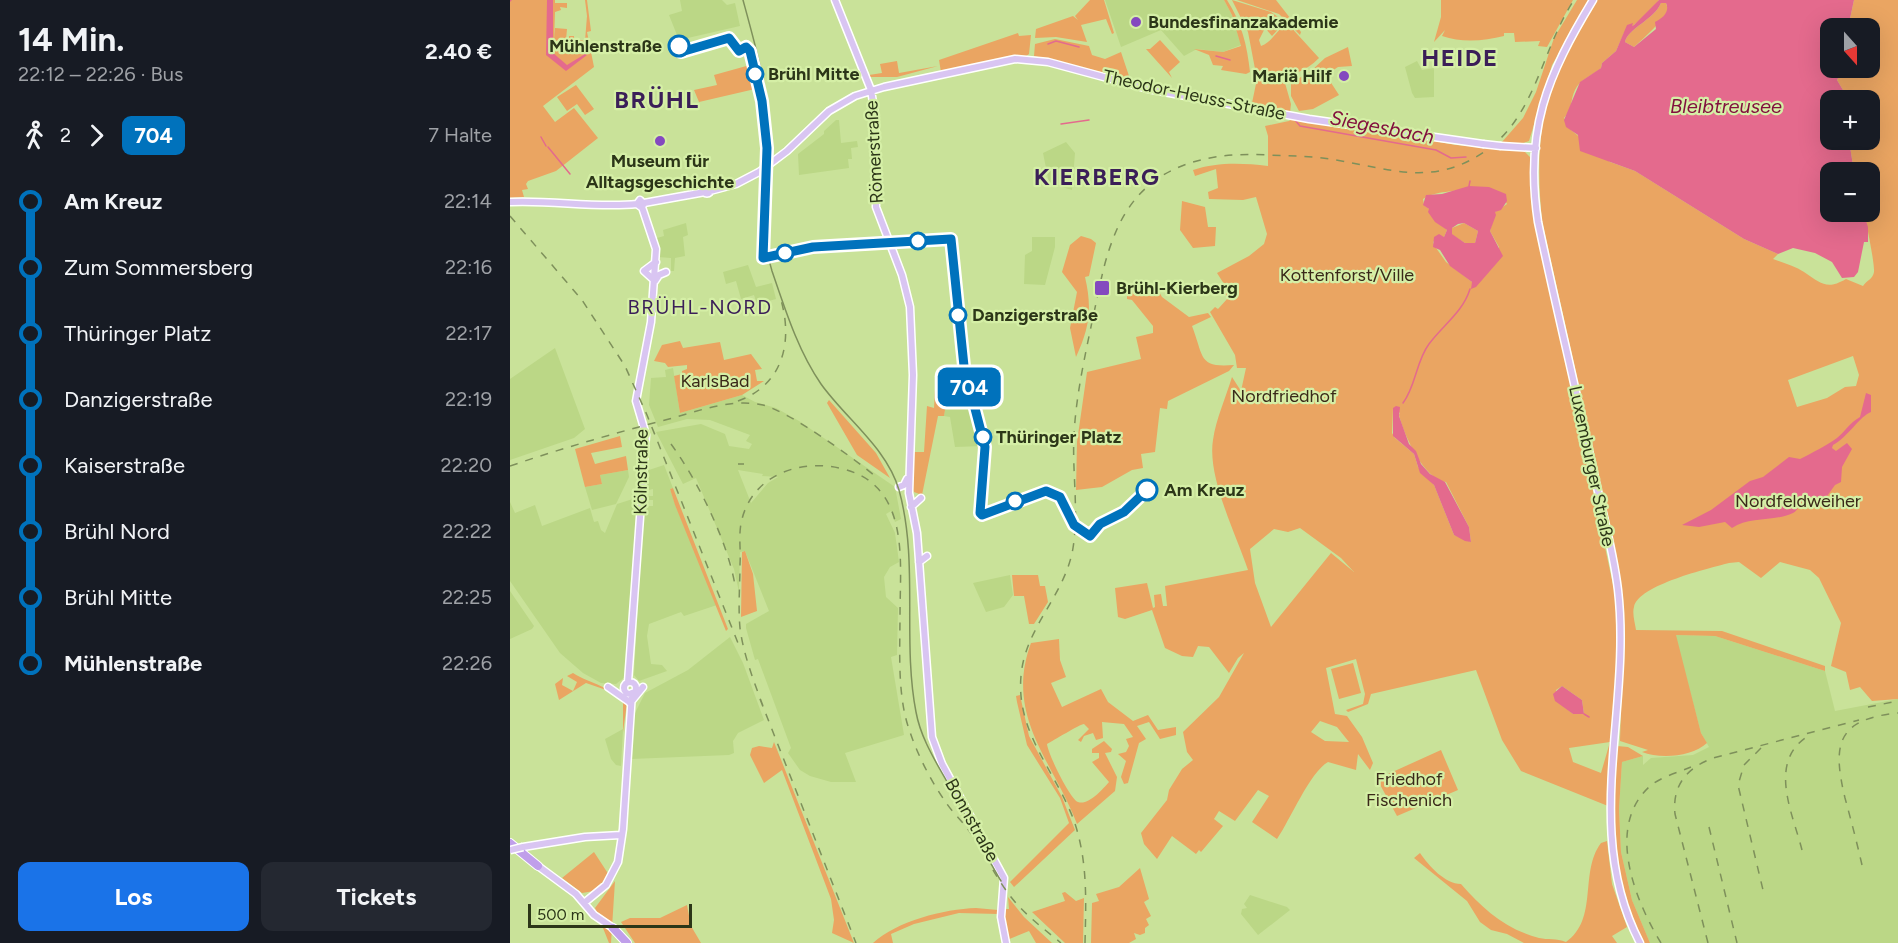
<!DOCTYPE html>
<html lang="de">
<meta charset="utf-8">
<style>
body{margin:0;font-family:Figtree,sans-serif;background:#242831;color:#f1f3f6;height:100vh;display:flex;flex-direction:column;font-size:22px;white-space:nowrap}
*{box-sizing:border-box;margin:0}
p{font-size:20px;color:#9ea1a6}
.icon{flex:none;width:33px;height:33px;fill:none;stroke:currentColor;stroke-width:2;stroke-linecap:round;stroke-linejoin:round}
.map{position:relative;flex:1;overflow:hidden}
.drawer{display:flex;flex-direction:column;background:#171b24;width:510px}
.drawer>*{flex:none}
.badge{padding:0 12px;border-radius:9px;font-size:21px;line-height:39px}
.needle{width:39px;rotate:159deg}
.fabs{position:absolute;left:1310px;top:18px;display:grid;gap:12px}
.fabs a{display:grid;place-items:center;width:60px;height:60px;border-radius:12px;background:#171b24;box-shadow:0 6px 24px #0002;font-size:30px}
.scale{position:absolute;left:18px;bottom:15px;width:164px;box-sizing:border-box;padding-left:6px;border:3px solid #2c3618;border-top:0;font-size:16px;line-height:21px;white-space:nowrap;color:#2c3618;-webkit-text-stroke:4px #d5efa6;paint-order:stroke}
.map>.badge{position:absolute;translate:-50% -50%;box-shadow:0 0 0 3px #fff}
.legs{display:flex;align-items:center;gap:9px;height:66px;padding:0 18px;font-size:20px}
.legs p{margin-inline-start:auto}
.headline{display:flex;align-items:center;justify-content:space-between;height:102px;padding:0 18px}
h1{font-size:33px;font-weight:700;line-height:45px}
.button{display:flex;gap:12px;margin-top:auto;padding:12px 18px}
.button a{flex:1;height:69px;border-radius:12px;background:#1a73e8;color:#fff;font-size:24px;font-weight:700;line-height:69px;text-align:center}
.button a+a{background:#242831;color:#f1f3f6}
ul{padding:0 18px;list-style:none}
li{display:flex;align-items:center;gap:21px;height:66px;font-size:22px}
li i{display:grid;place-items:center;width:9px;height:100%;margin:0 8px;background:currentColor}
li i::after{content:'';width:15px;height:15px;margin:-8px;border:4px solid;border-radius:50%;background:#171b24}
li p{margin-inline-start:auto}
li:first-child i{background:linear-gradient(#0000 50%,currentColor 0)}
li:last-child i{background:linear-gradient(currentColor 50%,#0000 0)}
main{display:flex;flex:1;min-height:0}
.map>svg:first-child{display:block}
.built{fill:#bbd786;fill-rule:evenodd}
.green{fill:#eaa562;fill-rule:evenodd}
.water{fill:#e46a8d;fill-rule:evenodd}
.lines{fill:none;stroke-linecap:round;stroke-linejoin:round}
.stream{stroke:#e46a8d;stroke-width:1.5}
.major-casing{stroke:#fff;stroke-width:9}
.highway-casing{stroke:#fff;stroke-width:10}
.major{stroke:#d9c5f2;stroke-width:6}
.highway{stroke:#c09fea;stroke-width:8}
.tram{stroke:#7e905b;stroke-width:1.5}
.rail{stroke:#7e905b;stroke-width:1.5;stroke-dasharray:8 8;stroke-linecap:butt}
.major-bridge-casing{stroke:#fff;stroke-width:9;stroke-linecap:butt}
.major-bridge{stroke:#d9c5f2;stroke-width:6}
.line-1-casing{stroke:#fff;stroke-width:14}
.line-1{stroke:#0072bc;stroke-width:9}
.poi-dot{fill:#8449bf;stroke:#d5efa6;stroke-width:2}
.stop-1-dot{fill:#fff;stroke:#0072bc;stroke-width:3}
.labels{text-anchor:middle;stroke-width:4.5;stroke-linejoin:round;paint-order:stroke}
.poi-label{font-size:18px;font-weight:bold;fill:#2c3618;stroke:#d5efa6;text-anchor:start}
.stop-label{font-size:18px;font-weight:bold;fill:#2c3618;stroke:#d5efa6;text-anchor:start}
.street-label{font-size:18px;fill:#2c3618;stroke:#d5efa6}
.park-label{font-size:18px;fill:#3a2919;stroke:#d5efa6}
.water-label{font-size:20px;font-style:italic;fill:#82103e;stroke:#d5efa6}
.neighbourhood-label{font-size:20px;letter-spacing:1.5px;fill:#3b1f58;stroke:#d5efa6}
.district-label{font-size:24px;font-weight:bold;letter-spacing:1.5px;fill:#3b1f58;stroke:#d5efa6}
</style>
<main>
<section class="drawer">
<div class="headline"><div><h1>14 Min.</h1><p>22:12 – 22:26 · Bus</p></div><b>2.40 €</b></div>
<div class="legs"><svg class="icon" aria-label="walk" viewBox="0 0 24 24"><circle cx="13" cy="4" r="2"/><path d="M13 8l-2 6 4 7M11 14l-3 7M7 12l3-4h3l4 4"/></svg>2<svg class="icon" aria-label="forward" viewBox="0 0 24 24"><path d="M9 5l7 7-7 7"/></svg><b class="badge" style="background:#0072bc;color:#fff">704</b><p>7 Halte</p></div>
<ul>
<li><i style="color:#0072bc"></i><b>Am Kreuz</b><p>22:14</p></li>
<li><i style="color:#0072bc"></i><span>Zum Sommersberg</span><p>22:16</p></li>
<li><i style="color:#0072bc"></i><span>Thüringer Platz</span><p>22:17</p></li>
<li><i style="color:#0072bc"></i><span>Danzigerstraße</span><p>22:19</p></li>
<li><i style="color:#0072bc"></i><span>Kaiserstraße</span><p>22:20</p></li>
<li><i style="color:#0072bc"></i><span>Brühl Nord</span><p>22:22</p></li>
<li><i style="color:#0072bc"></i><span>Brühl Mitte</span><p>22:25</p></li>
<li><i style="color:#0072bc"></i><b>Mühlenstraße</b><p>22:26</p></li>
</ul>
<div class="button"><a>Los</a><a>Tickets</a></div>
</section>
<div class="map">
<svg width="1388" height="943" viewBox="0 0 1388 943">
<rect width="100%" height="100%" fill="#c9e299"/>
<path class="built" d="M170,0H212L217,5L225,3L230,26L169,40L159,15L172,11Z
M595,0H714L722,15L731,45L713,52L687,49L674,56L651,30L611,47Z
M907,61L912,70L924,68V97L905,98L902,93L895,67Z
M326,120H329L331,143L347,141L348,147L341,148L342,159H338L339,168L289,175L288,154L314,134V131Z
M556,142L565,153L562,190L539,183L533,153Z
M176,223L178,235L173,237L175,256L165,258L164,271H161V258L148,257L147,238L154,236L153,230Z
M522,237H545V247L535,285L514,284L515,255L522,251Z
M238,265L246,287L262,283L266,299L247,304L244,295L231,299L226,281L216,284L213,272Z
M45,348L75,429L64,438L0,460V379Z
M163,368L170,413L232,395L245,402L266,408L289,421L385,487L391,519L385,522L381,511L376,514L385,533L389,562L380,567L374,577L376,597L388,608L387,655L381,657L394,735L335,753L346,782H321L300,776L290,770L278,753L281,748L248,659L245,660L236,628V624L259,611L235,551L230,552L229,592L224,569L186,478L173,484L146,432L191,424L215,434L219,446L239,449L242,444L236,441L240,435L200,420L177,419L148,427L139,405L141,378L156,377L155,370ZM228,470L253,474L252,476L268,477L258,483L241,503Z
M458,386L468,420L473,446L445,447L440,417L434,416L438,393L440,389Z
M154,465L163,488L160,489L165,504L207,605L174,616L171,612L139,624L137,636L141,664L152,665L157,671L129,681L124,675L131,550L135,506H143V500H135V496H143V489L135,491L136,471Z
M118,470L119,477L106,504L82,510L75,487L92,484L90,475Z
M129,497L115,677L106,684L91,683L73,673L50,653L0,581V502L5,513L25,505L32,526L80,508L84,522L88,521L91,530L95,533L107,504Z
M500,575L503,595L494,607L476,612L463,583Z
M0,591L24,626L22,629L0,639Z
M1165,635L1205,636L1315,671L1325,711L1388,699V943H1140L1122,900L1111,852L1109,809L1112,762L1133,756V765L1141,758L1183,755L1199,747L1191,733Z
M220,637L233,663L254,720L228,733L223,741L224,753L219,755L121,759L124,715L135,693L178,670Z
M113,729L111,766L106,765L101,759L95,739Z
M740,895L777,907L780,910L748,935L731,914L732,909L737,908L734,904Z"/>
<path class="green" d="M0,0H45V3H57V8L50,7L51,10L45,12L44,40L45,28L57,29L56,40L53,41H68L59,40V36H64V39L75,41L77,16L75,0H77L81,31L77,32L84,67L33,106L45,122L64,108L88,138L46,171L18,181L16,184L18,189L12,190L14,197L0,198Z
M580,0H594L604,33L602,34L596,19L571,25L577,42L546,37L525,38L526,29L563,16L568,20L565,16Z
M714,0H717C732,23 737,46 740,72L736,74L711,70L713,66L703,65L699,55L684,49L713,52L731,46L722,15Z
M722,0L761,12L775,22L762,36L755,28L749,40L751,46C764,41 765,30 778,24L809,58C790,77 771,78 746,74L738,32Z
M727,0H766L791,32L790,35L769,14Z
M931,0H1063L1037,47L1028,46L1030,41L1005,42L1004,33H994V36C974,41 952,43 932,36L935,30L924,42L931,17Z
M1067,0H1080L1042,65L1019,141L1010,144L992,142L1013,118L1026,92L1044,38Z
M1087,0H1149L1141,11L1114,33L1106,51L1092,63L1091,68C1082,76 1070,79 1065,90C1060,100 1063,109 1054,118L1061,130L1100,162L1125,171L1234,239L1268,254L1263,259C1274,263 1285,266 1294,272C1312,284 1317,290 1336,279L1353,286C1357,280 1363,279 1364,272C1365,266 1356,218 1353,212H1359V172H1344L1339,140H1359V100H1339L1327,80L1334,68H1359V28H1338L1344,0H1388V699L1362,701L1350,687L1340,690L1336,672L1321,666L1331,623L1309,578L1300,570L1270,562L1251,578L1229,562L1219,563C1200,568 1128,585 1124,607C1122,613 1125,623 1126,630L1212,631L1315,666V671L1205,636L1166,635L1191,733L1197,743C1182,757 1150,759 1132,752L1138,750L1110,741L1114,613L1098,516L1032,221C1028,179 1027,135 1039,94C1048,60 1069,29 1087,0ZM1343,356L1349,375L1346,386L1335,387L1317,398L1287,407L1278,380Z
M1151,3H1156L1158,10C1152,22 1135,37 1124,47L1115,42C1118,28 1144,20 1151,3Z
M508,33L509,36L521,35L519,54L515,57L492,58L431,72L429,60Z
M545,39L579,46L582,55L595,59L611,52L620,79L524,56L525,44Z
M650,40L670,62L659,72L662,78L636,49H640Z
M838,47L842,66L828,67L816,75L829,95L803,109L789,111L781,96V83L801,71L815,58Z
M387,61L389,73L428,66L387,77H360L359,75L372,73L370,64Z
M240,65L245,89L189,102L184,90L207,85L204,75Z
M747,79L775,83L781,104L780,113L745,105L742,103Z
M66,85L84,109L75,115L67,104L57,111L47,97Z
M785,116L946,145L1013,150L1021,158V201L1105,594L1108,646L1098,806L1011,771L992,740L966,670L861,694L858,704L838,712L836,710L853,704L855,694L846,659L816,668L825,714L837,716L852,737L863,763L860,770L848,754L846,770L818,762C800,772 780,820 767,839L742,822L759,796L748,790L725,821L709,811L704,819L713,826L691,852L689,850L686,854L662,836L647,859L634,844L631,833L657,800L659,790L672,769L683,760L677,752L673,732L709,697L734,653L728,658L719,673L699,647L688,646L683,657L672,656L655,648L642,610L615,619L608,617L605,588L637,583L643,608L645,607L644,595L651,594L653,606H657L655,586L738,570C726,534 697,477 703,440C706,419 716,397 722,377L731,391L736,368H727L725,355L700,312L705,307L708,309L718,298L712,290L716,287L707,273L739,256L754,244L757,234L746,197L733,200L699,199L698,192L708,188L706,169L685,176L683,170C707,162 732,163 758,166V136L755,126L779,121ZM959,187C976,189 989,187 997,204L985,212L980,231L989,247L988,261L964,287L962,282L936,262L924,245L923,242L930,236L934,237L937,230L923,218L919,209L914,205L913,199C926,190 945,193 959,187ZM883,408L890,413L889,415C894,435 914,480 936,482L959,527L961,542L944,535L924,485L908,467L904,454L885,438L882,433ZM790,528L831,558L844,572L821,553L761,627L745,583L740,549L764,529L778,532ZM1052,686L1072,700L1074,714H1063L1048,702L1046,690ZM810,721L827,727L839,742L815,741L801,732ZM1100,742L1091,773L1063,762L1059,748Z
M672,201L695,207L698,227H706L705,246L683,248L670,230Z
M954,223L968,231L965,243H955L941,234L942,228Z
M571,236L581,239L586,243L579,276L575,277C582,307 580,327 566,357L560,328L567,292L552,272L560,245Z
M617,283L648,290L652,297L679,317L698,313L701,317L682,326C694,357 688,368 724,365L719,371L658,401L657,409L650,408L645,452L631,454L633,468L622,470L592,487L566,490L567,442L577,372L631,359L626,337L643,333V326L622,300L617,299Z
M170,341L173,348L210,342L214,360L241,354L252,369L245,370L247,381H254L232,395L170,413L164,376L172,374V371L177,369V365L158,367L155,363L144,361L152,345Z
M425,389L438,393L434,416H428L412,495L404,492L401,486L403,452H414L417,406L424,408Z
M319,400L366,453L380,478L347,455L317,403Z
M110,436L112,447L81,453L85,464L116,456L118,470L90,475L92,484L75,487L65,449Z
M163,488L218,629L216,631L165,505L160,489Z
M235,551L243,574L247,611L231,617L232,552Z
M502,575H528L530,586H535L538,602L524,624H519L514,596H504Z
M549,639L550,660L556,677L541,683L552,707L591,689L598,702L623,721L638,715L648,730L666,727V735L650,739L639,722L627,726L636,739L629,743L618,783L614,784L611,777L616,761L608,754L616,752L619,746L616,739L623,737L614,724L592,722L593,738L586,740L583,733L574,736L571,742L568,740L579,729L574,724C570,724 543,741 537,744C538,754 560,799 568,802C578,806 593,789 599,782L582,762L589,758V753H582V749L594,741L602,749L601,752L595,753L607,777L605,791L567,824C543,761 494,716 521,643Z
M843,663L851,693L829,699L821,669Z
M63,673C80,684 103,687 117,703L113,732V703L102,692L76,683L49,700L45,684L53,678L52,685L63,691L67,682L57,676Z
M510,695L519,736L552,797L565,830L504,887L500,882L559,823L550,798L517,745L507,702L506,696Z
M264,742L344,943L322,933L324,920L321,899L272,770L254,783L240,755L242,748L249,746L262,748Z
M1107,746L1118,747L1133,756L1112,762L1109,809L1111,852L1122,900L1140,943H1132C1100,888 1095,808 1107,746Z
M931,750L948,790L887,816L867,779Z
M1097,841L1102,884L1117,927L1102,936L1107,943H1014L997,934L981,930L970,922L957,901L904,858L910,853C919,866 935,884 951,884C973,909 995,929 1029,938C1038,940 1046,938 1056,942C1089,919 1069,872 1091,843Z
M84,852L99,875L84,891L72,893L52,878Z
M630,868L639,899L634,902L641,916L636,919L639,925L635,928V933L630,935L624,933L626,939L619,943H581L582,903L589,901L586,894L609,887Z
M105,881L101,943H99L85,908Z
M555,892L566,901L574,898L573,943H555L522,912L555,901L552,893Z
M498,897L514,917L542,943H526L519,931L497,940L494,909H499Z
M177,905L181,926L191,943H125L111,922L120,918H150Z
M466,908L488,910V914L449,913L404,924L381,934L383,943H363C387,921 434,909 466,908Z"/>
<path class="water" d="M37,0H43V53L57,65L75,54L77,55L56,71L36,55Z
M1149,0H1344L1338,28H1320V68H1334L1327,80L1339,100H1320V140H1339L1344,172H1320V212H1353L1358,227V242H1354L1348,272L1344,277L1332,278L1322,262L1305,253L1283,248L1268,254L1234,239L1125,171L1070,151L1068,135L1056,127L1054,120L1070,82L1091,68L1092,63L1106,51L1117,25L1123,23L1122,26L1124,25ZM1151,3H1156C1160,12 1153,18 1145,22L1146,29L1124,47L1115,42C1118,28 1144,20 1151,3Z
M959,186L979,187L996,194L997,201L991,210L985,212L986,215L980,231L993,256L966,287L961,289L962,282L940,266L930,250L923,247L924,237L929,234L934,237L937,230L925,222L918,212L919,209L913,205L916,195L932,194ZM948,224L954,223L968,231L965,243H955L942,234V228Z
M1356,393L1361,395V412C1350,416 1337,438 1323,445L1322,448L1326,451L1337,443L1342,449L1332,467L1331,482L1325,485L1310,506L1305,502L1298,504L1294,500C1288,504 1289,510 1283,513C1264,522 1239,516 1222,528L1215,522L1189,527L1172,525L1201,510L1240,481L1253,477L1279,457L1290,459C1302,453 1317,445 1327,438C1335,432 1339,423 1350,417Z
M886,406L890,407L889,416L899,444L906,451L911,464L920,474L935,482L959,527L961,542L955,541L944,535L924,485L910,473L904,454L883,436V408Z
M1052,686L1072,700L1074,714H1063L1045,701L1043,694Z"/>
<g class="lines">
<path class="stream" d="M0,1L1,0
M538,44L546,41L569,47
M706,56L720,60
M785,120L790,126L926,150L941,158L956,157
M551,124L579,120
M31,137L36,146
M38,147L60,174
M959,186L960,181
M893,403C906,386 906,361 919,344C933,325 953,312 960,289
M1074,714L1079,717"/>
<g class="major-casing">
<path id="major" d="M325,0L361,90L365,115L366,207L392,275L400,307L403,375L399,493L407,533L422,737L432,764L494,878L491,917L496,943
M1083,0C1037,76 1014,130 1028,222C1045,303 1065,384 1082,465C1091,507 1103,548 1108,590C1122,710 1071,830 1130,943
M991,146L1026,148
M193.5 190a3.5 3.5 0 1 1 7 0a3.5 3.5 0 1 1-7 0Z
M200,191L226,184L249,172L277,151L319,111L345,96L374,87L505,59L538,62L638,89L799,119L973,144
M0,202C43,200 84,208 127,204L130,200L134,204L131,207L127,204
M134,203L195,192
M145,281L134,271L146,262
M145,281L149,275L156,272
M389,487L394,485L397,479
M401,507L411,498
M409,562L417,556
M114 688a6 6 0 1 1 12 0a6 6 0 1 1-12 0Z
M118,682L136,435L126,401L141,322L146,249L132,207
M98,687L118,701
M120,703L133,687
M13,847L75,837L111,835
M28,866L66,894L84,915L103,928
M74,903L96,885L108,862L113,829L122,693"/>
</g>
<g class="highway-casing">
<path id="highway" d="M0,843L28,866
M103,928L117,943"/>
</g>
<use href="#major" class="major"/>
<use href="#highway" class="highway"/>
<path class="tram" d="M233,0C245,44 259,93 261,139C262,182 249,230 262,271C275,309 288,351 311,384C336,419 377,448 389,490C409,562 392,640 406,712C411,740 428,765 441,789C458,820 473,851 491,881"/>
<path class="rail" d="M0,216L72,300L115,366L137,415L228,643
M228,401C273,385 283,342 271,300
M161,444C188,481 217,540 225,585
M228,464H234
M0,466C53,448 105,433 159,419C189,411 221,398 253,405C280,412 342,457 365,476
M250,699L346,943
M253,706C244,682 233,653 230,628C228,607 230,585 230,564C231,549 228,534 232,519C243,476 288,459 329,468C401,483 390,560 390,615C390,652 387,697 400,732C408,756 422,783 437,804C444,814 453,822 460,832C475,853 485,877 501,897C515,915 533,928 551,943
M1358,707L1388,701
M1251,748L1234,765L1228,785L1253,890
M1199,827L1227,943
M1292,850C1283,814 1257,762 1298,736
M1352,865C1347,843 1341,820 1335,798C1322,744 1327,719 1388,713
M575,943C576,900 578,859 563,818C544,769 506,732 511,676C515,627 555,596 563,548C569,511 562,472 564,435C566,395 575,356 583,317C589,291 593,264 603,239C629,168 690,151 759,155C782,156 804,156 826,160C881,169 922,187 974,152C1026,117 1031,50 1064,0
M1151,943C1126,902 1095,828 1139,787C1150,777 1167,773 1181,767
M1198,943L1165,814C1162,785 1177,768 1203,758L1349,720"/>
<g class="major-bridge-casing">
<path id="major-bridge" d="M973,144L991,146
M0,850L13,847"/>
</g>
<use href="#major-bridge" class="major-bridge"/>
</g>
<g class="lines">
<g class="line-1-casing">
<path id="line-1" d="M169,46L171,52L219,38L229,51L236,47L240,51L252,101L257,148L253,258L303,247L441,239L454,366L475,447L470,513L472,515L536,491L550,497L564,525L580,536L590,524L614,512L637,490"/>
</g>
<use href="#line-1" class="line-1"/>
</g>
<g class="poi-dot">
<circle cx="626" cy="22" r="6"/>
<circle cx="834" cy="76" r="6"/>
<circle cx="150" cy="141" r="6"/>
<rect x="584" y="280" width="16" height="16" rx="3"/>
</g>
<g class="stop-1-dot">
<circle cx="169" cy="46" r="10"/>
<circle cx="245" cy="74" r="8"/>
<circle cx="408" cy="241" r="8"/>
<circle cx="275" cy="253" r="8"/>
<circle cx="448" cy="315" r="8"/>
<circle cx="473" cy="437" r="8"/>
<circle cx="637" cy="490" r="10"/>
<circle cx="505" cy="501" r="8"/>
</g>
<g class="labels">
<g class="poi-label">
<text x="638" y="28">Bundesfinanzakademie</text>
<text x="822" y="82" text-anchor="end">Mariä Hilf</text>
<text x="150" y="167" text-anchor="middle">Museum für<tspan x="150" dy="21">Alltagsgeschichte</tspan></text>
<text x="606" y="294">Brühl-Kierberg</text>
</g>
<g class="stop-label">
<text x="152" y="52" text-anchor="end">Mühlenstraße</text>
<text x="258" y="80">Brühl Mitte</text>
<text x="462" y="321">Danzigerstraße</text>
<text x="486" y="443">Thüringer Platz</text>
<text x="654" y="496">Am Kreuz</text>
</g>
<g class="street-label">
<text transform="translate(684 95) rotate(12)" y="6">Theodor-Heuss-Straße</text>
<text transform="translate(364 152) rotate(-93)" y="6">Römerstraße</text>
<text transform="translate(1082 466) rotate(78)" y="6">Luxemburger Straße</text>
<text transform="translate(131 472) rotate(-89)" y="6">Kölnstraße</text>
<text transform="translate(462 820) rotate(61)" y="6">Bonnstraße</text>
</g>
<g class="park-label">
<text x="837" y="281">Kottenforst/Ville</text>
<text x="205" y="387">KarlsBad</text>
<text x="774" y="402">Nordfriedhof</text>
<text x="1288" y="507">Nordfeldweiher</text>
<text x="899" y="785">Friedhof<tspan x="899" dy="21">Fischenich</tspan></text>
</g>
<g class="water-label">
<text x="1216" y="113">Bleibtreusee</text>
<text transform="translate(872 127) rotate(11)" y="7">Siegesbach</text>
</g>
<g class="neighbourhood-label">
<text x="190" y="314">BRÜHL-NORD</text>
</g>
<g class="district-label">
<text x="950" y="66">HEIDE</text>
<text x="147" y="108">BRÜHL</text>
<text x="587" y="185">KIERBERG</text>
</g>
</g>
</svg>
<div class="fabs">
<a><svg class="needle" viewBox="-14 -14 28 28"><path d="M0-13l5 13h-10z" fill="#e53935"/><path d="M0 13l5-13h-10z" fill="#9ea1a6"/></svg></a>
<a>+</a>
<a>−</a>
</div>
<div class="scale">500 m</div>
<b class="badge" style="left:459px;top:387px;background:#0072bc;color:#fff">704</b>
</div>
</main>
